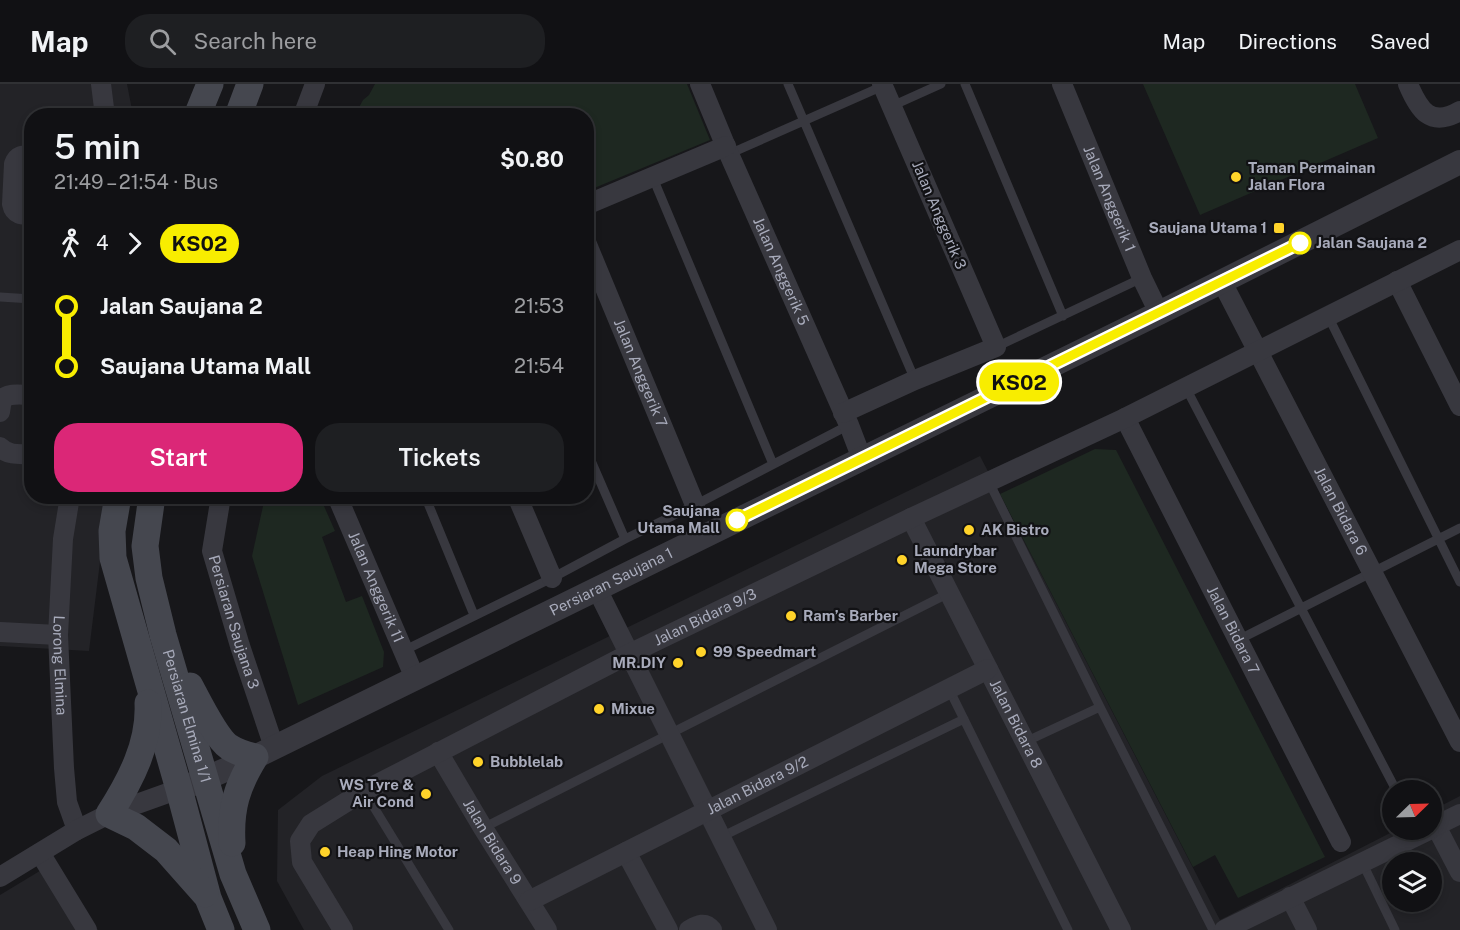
<!DOCTYPE html>
<meta charset="utf-8">
<style>
body{margin:0;font-family:"Public Sans",sans-serif;background:#1e1f22;color:#f1f3f6;height:100vh;display:flex;flex-direction:column;font-size:22px;white-space:nowrap}
*{box-sizing:border-box;margin:0}
p{font-size:20px;color:#9c9da0}
.icon{flex:none;width:33px;height:33px;fill:none;stroke:currentColor;stroke-width:2;stroke-linecap:round;stroke-linejoin:round}
.map{position:relative;flex:1;overflow:hidden}
.drawer{position:absolute;left:24px;top:24px;width:570px;height:396px;display:flex;flex-direction:column;background:#111114;border-radius:24px;box-shadow:0 3px 9px #0003,0 0 0 2px #303134}
.drawer>*{flex:none}
.badge{padding:0 12px;border-radius:20px;font-size:21px;line-height:39px}
.needle{width:39px;rotate:67deg}
.fabs{position:absolute;left:1382px;top:696px;display:grid;gap:12px}
.fabs a{display:grid;place-items:center;width:60px;height:60px;border-radius:50%;background:#111114;box-shadow:0 3px 9px #0003,0 0 0 2px #303134;font-size:30px}
.map>.badge{position:absolute;translate:-50% -50%;box-shadow:0 0 0 3px #fff}
.legs{display:flex;align-items:center;gap:9px;height:66px;padding:0 30px;font-size:20px}
.legs p{margin-inline-start:auto}
.overview{display:flex;align-items:center;justify-content:space-between;height:102px;padding:0 30px}
h1{font-size:33px;font-weight:600;line-height:45px}
.action{display:flex;gap:12px;margin-top:auto;padding:12px 30px}
.action a{flex:1;height:69px;border-radius:24px;background:#db2777;color:#fff;font-size:24px;font-weight:600;line-height:69px;text-align:center}
.action a+a{background:#1e1f22;color:#f1f3f6}
ul{padding:0 30px;list-style:none}
li{display:flex;align-items:center;gap:21px;height:60px;font-size:22px}
li i{display:grid;place-items:center;width:9px;height:100%;margin:0 8px;background:currentColor}
li i::after{content:'';width:15px;height:15px;margin:-8px;border:4px solid;border-radius:50%;background:#111114}
li p{margin-inline-start:auto}
li:first-child i{background:linear-gradient(#0000 50%,currentColor 0)}
li:last-child i{background:linear-gradient(currentColor 50%,#0000 0)}
header{display:flex;align-items:center;gap:36px;box-sizing:border-box;height:84px;padding:0 30px;background:#111114;border-bottom:2px solid #303134}
header strong{font-size:28px}
nav{display:flex;gap:33px;margin-inline-start:auto;font-size:21px}
.search{width:420px;height:54px;background:#1e1f22;display:flex;align-items:center;gap:15px;box-sizing:border-box;padding:0 21px;border-radius:24px;color:#9c9da0;font-size:22px}
.map>svg:first-child{display:block}
.built{fill:#232327;fill-rule:evenodd}
.green{fill:#1e2821}
.lines{fill:none;stroke-linecap:round;stroke-linejoin:round}
.service{stroke:#38383f;stroke-width:9}
.minor{stroke:#38383f;stroke-width:20}
.tertiary{stroke:#38383f;stroke-width:24}
.secondary{stroke:#45474f;stroke-width:27}
.line-1-casing{stroke:#fff;stroke-width:14}
.line-1{stroke:#f8ed00;stroke-width:9}
.poi-dot{fill:#ffd32a;stroke:#121215;stroke-width:2}
.stop-1-dot{fill:#fff;stroke:#f8ed00;stroke-width:3}
.labels{text-anchor:middle;stroke-width:4.5;stroke-linejoin:round;paint-order:stroke}
.poi-label{font-size:15px;font-weight:bold;fill:#a8abbb;stroke:#121215;text-anchor:start}
.street-label{font-size:15px;fill:#a8abbb;stroke:#121215}
.stop-label{font-size:15px;font-weight:bold;fill:#a8abbb;stroke:#121215;text-anchor:start}
</style>
<header>
<strong>Map</strong>
<div class="search"><svg class="icon" aria-label="search" viewBox="0 0 24 24"><circle cx="10" cy="10" r="6"/><path d="M15 15l6 6"/></svg>Search here</div>
<nav><a>Map</a><a>Directions</a><a>Saved</a></nav>
</header>
<div class="map">
<svg width="1460" height="846" viewBox="0 0 1460 846">
<rect width="100%" height="100%" fill="#17171a"/>
<path class="built" d="M0,0H127L133,31L32,32V412L108,413L89,567L0,562Z
M980,372L1220,836L1396,746H1431V727L1460,712V846H304L277,797L278,726L322,692ZM1392,778H1431V818H1392Z
M53,779L98,846H0V811Z"/>
<path class="green" d="M375,0H687L710,56L587,107L586,32L355,31L363,16L369,11Z
M1143,0H1355L1378,54L1200,131Z
M1095,365L1116,366L1325,773L1238,814L1215,771L1193,783L1000,410Z
M265,413H320L335,447L322,453L346,518L362,512L384,568L383,583L298,621L252,472Z"/>
<g class="lines">
<path class="service" d="M788,0L915,296
M965,0L1063,232
M892,22L941,0
M729,70L883,2
M653,94L773,380
M0,213L32,215
M1328,232L1460,498
M996,263L1142,194
M1186,304L1396,706
M586,365L625,455
M989,398L1100,623L1213,846
M425,412L474,531
M1238,556L1460,444
M403,567L552,494L625,455L695,421L849,341
M949,605L1068,846
M1025,658L1100,623
M364,707L449,846
M483,744L949,509
M721,753L964,635
M1362,778L1395,846"/>
<g class="minor">
<path d="M101,0L105,32"/>
<path id="s1" d="M700,0L729,70L849,341L862,375"/>
<path id="s2" d="M1062,0L1142,194L1159,229"/>
<path d="M1408,0C1419,26 1430,44 1460,27"/>
<path d="M303,32L315,0"/>
<path d="M32,71C23,71 17,71 14,80L12,120C14,131 22,131 32,131"/>
<path d="M586,121L726,62"/>
<path id="s3" d="M586,158L695,421"/>
<path d="M1397,197L1460,322"/>
<path id="s4" d="M1222,198L1460,658"/>
<path d="M0,328L2,315C10,308 21,311 32,311"/>
<path d="M843,329L915,296L996,263L882,0"/>
<path id="s5" d="M1125,334L1341,758"/>
<path d="M0,363C8,372 21,370 32,370"/>
<path id="s6" d="M70,412L63,455L58,551L64,684L67,718L77,746"/>
<path id="s7" d="M221,412L212,467L240,562L274,663"/>
<path id="s8" d="M337,412L415,594"/>
<path d="M517,412L552,494"/>
<path id="s9" d="M911,434L1121,846"/>
<path d="M597,505L767,846"/>
<path d="M0,548L58,551"/>
<path id="s10" d="M438,668L483,744L547,846"/>
<path d="M1436,742L1460,788"/>
<path d="M1431,744L1460,730"/>
<path d="M626,768L668,846"/>
<path d="M40,769L87,846"/>
<path d="M0,793L77,746L109,730L179,705"/>
<path d="M1290,813L1307,846"/>
<path id="s11" d="M529,817L988,585"/>
<path id="s12" d="M343,846L302,778L300,757L311,740L364,707L629,570L911,434L1125,334L1460,166"/>
<path d="M689,846C698,841 705,837 712,846"/>
<path d="M1224,846L1429,746"/>
</g>
<path class="tertiary" id="s13" d="M188,702L255,673L1159,229L1460,78"/>
<g class="secondary">
<path d="M197,32L210,0"/>
<path d="M238,32L250,0"/>
<path d="M118,412L112,447L113,474L179,705L208,814L221,846"/>
<path id="s14" d="M152,412L145,462L149,494L163,551L233,790L257,846"/>
<path d="M190,602C198,617 216,654 229,663C237,668 246,671 255,673C237,702 230,724 232,759"/>
<path d="M148,619C150,659 131,696 109,730L136,743L166,766L205,810"/>
</g>
</g>
<g class="lines">
<g class="line-1-casing">
<path id="line-1" d="M737,436L1300,159"/>
</g>
<use href="#line-1" class="line-1"/>
</g>
<g class="poi-dot">
<circle cx="1236" cy="93" r="6"/>
<rect x="1273" y="138" width="12" height="12" rx="3"/>
<circle cx="969" cy="446" r="6"/>
<circle cx="902" cy="476" r="6"/>
<circle cx="791" cy="532" r="6"/>
<circle cx="701" cy="568" r="6"/>
<circle cx="678" cy="579" r="6"/>
<circle cx="599" cy="625" r="6"/>
<circle cx="478" cy="678" r="6"/>
<circle cx="426" cy="710" r="6"/>
<circle cx="325" cy="768" r="6"/>
</g>
<g class="stop-1-dot">
<circle cx="1300" cy="159" r="10"/>
<circle cx="737" cy="436" r="10"/>
</g>
<g class="labels">
<g class="poi-label">
<text x="1248" y="89">Taman Permainan<tspan x="1248" dy="17">Jalan Flora</tspan></text>
<text x="1267" y="149" text-anchor="end">Saujana Utama 1</text>
<text x="981" y="451">AK Bistro</text>
<text x="914" y="472">Laundrybar<tspan x="914" dy="17">Mega Store</tspan></text>
<text x="803" y="537">Ram’s Barber</text>
<text x="713" y="573">99 Speedmart</text>
<text x="666" y="584" text-anchor="end">MR.DIY</text>
<text x="611" y="630">Mixue</text>
<text x="490" y="683">Bubblelab</text>
<text x="414" y="706" text-anchor="end">WS Tyre &amp;<tspan x="414" dy="17">Air Cond</tspan></text>
<text x="337" y="773">Heap Hing Motor</text>
</g>
<g class="street-label">
<text dy="5" stroke="none"><textPath href="#s2" startOffset="124">Jalan Anggerik 1</textPath></text>
<text transform="translate(939 131) rotate(67)" y="5">Jalan Anggerik 3</text>
<text dy="5" stroke="none"><textPath href="#s1" startOffset="204">Jalan Anggerik 5</textPath></text>
<text dy="5" stroke="none"><textPath href="#s3" startOffset="142">Jalan Anggerik 7</textPath></text>
<text dy="5" stroke="none"><textPath href="#s4" startOffset="258">Jalan Bidara 6</textPath></text>
<text dy="5" stroke="none"><textPath href="#s13" startOffset="470">Persiaran Saujana 1</textPath></text>
<text dy="5" stroke="none"><textPath href="#s8" startOffset="99">Jalan Anggerik 11</textPath></text>
<text dy="5" stroke="none"><textPath href="#s12" startOffset="566">Jalan Bidara 9/3</textPath></text>
<text dy="5" stroke="none"><textPath href="#s7" startOffset="130">Persiaran Saujana 3</textPath></text>
<text dy="5" stroke="none"><textPath href="#s5" startOffset="238">Jalan Bidara 7</textPath></text>
<text dy="5" stroke="none"><textPath href="#s6" startOffset="170">Lorong Elmina</textPath></text>
<text dy="5" stroke="none"><textPath href="#s14" startOffset="226">Persiaran Elmina 1/1</textPath></text>
<text dy="5" stroke="none"><textPath href="#s9" startOffset="231">Jalan Bidara 8</textPath></text>
<text dy="5" stroke="none"><textPath href="#s11" startOffset="256">Jalan Bidara 9/2</textPath></text>
<text dy="5" stroke="none"><textPath href="#s10" startOffset="105">Jalan Bidara 9</textPath></text>
</g>
<g class="stop-label">
<text x="1316" y="164">Jalan Saujana 2</text>
<text x="720" y="432" text-anchor="end">Saujana<tspan x="720" dy="17">Utama Mall</tspan></text>
</g>
</g>
</svg>
<div class="fabs">
<a><svg class="needle" viewBox="-14 -14 28 28"><path d="M0-13l5 13h-10z" fill="#e53935"/><path d="M0 13l5-13h-10z" fill="#9c9da0"/></svg></a>
<a><svg class="icon" aria-label="layers" viewBox="0 0 24 24"><path d="M12 4l9 5-9 5-9-5zM3 14l9 5 9-5"/></svg></a>
</div>
<b class="badge" style="left:1019px;top:298px;background:#f8ed00;color:#111">KS02</b>
<section class="drawer">
<div class="overview"><div><h1>5 min</h1><p>21:49 – 21:54 · Bus</p></div><b>$0.80</b></div>
<div class="legs"><svg class="icon" aria-label="walk" viewBox="0 0 24 24"><circle cx="13" cy="4" r="2"/><path d="M13 8l-2 6 4 7M11 14l-3 7M7 12l3-4h3l4 4"/></svg>4<svg class="icon" aria-label="forward" viewBox="0 0 24 24"><path d="M9 5l7 7-7 7"/></svg><b class="badge" style="background:#f8ed00;color:#111">KS02</b></div>
<ul>
<li><i style="color:#f8ed00"></i><b>Jalan Saujana 2</b><p>21:53</p></li>
<li><i style="color:#f8ed00"></i><b>Saujana Utama Mall</b><p>21:54</p></li>
</ul>
<div class="action"><a>Start</a><a>Tickets</a></div>
</section>
</div>
